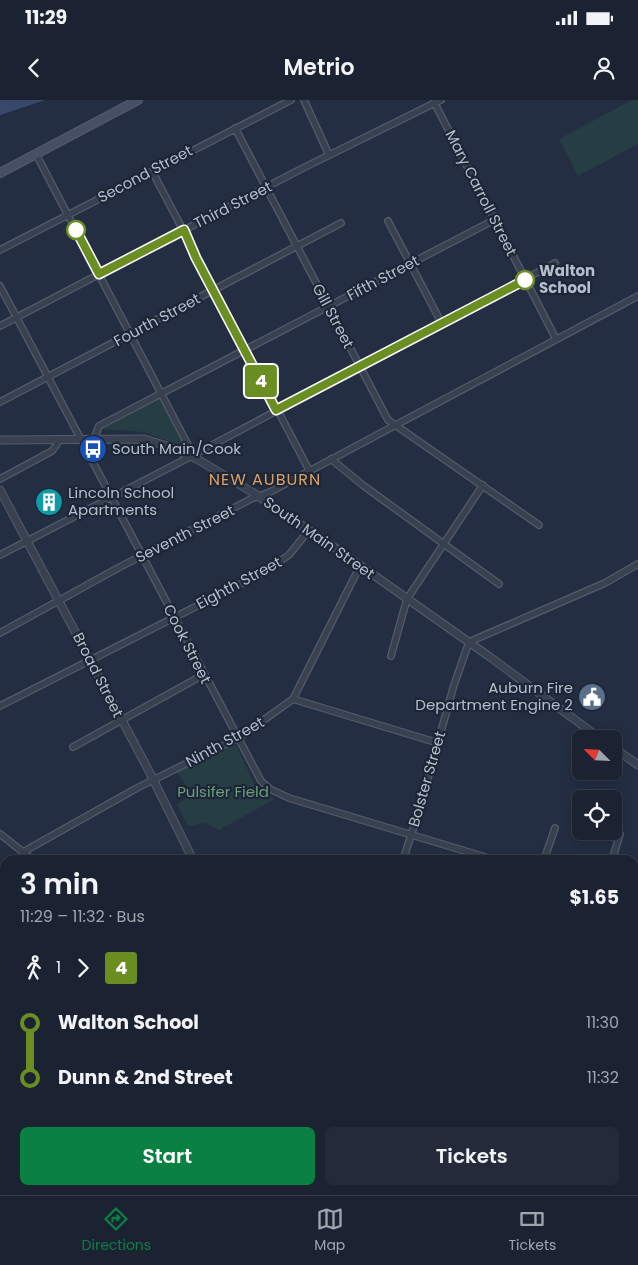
<!DOCTYPE html>
<meta charset="utf-8">
<style>
body{margin:0;font-family:Poppins,sans-serif;background:#242a3a;color:#f1f3f6;height:100vh;display:flex;flex-direction:column;font-size:19px;white-space:nowrap}
*{box-sizing:border-box;margin:0}
p{font-size:16px;color:#a0a4ac}
.icon{flex:none;width:28px;height:28px;fill:none;stroke:currentColor;stroke-width:2;stroke-linecap:round;stroke-linejoin:round}
.map{position:relative;flex:1;overflow:hidden}
.panel{position:absolute;left:0px;top:755px;width:639px;height:340px;display:flex;flex-direction:column;background:#1b2232;border-radius:15px 15px 0 0;box-shadow:0 2px 12px #0003,0 0 0 1px #393f4d}
.panel>*{flex:none}
.badge{padding:0 10px;border-radius:4px;font-size:18px;line-height:32px}
.needle{width:32px;rotate:294deg}
.controls{position:absolute;left:572px;top:630px;display:grid;gap:10px}
.controls a{display:grid;place-items:center;width:50px;height:50px;border-radius:8px;background:#1b2232;box-shadow:0 2px 12px #0003,0 0 0 1px #393f4d;font-size:25px}
.map>.badge{position:absolute;translate:-50% -50%;box-shadow:0 0 0 2px #fff}
.legs{display:flex;align-items:center;gap:8px;height:55px;padding:0 20px;font-size:16px}
.legs p{margin-inline-start:auto}
.summary{display:flex;align-items:center;justify-content:space-between;height:85px;padding:0 20px}
h1{font-size:28px;font-weight:600;line-height:38px}
.button{display:flex;gap:10px;margin-top:auto;padding:10px 20px}
.button a{flex:1;height:58px;border-radius:8px;background:#0b8043;color:#fff;font-size:20px;font-weight:600;line-height:58px;text-align:center}
.button a+a{background:#242a3a;color:#f1f3f6}
ul{padding:0 20px;list-style:none}
li{display:flex;align-items:center;gap:18px;height:55px;font-size:19px}
li i{display:grid;place-items:center;width:8px;height:100%;margin:0 6px;background:currentColor}
li i::after{content:'';width:12px;height:12px;margin:-6px;border:4px solid;border-radius:50%;background:#1b2232}
li p{margin-inline-start:auto}
li:first-child i{background:linear-gradient(#0000 50%,currentColor 0)}
li:last-child i{background:linear-gradient(currentColor 50%,#0000 0)}
.status{display:flex;justify-content:space-between;align-items:center;height:35px;padding:0 25px;background:#1b2232;direction:ltr}
.status svg{height:14px;fill:currentColor}
header{display:flex;justify-content:space-between;align-items:center;height:65px;padding:0 20px;background:#1b2232;font-size:22px;font-weight:600}
.menu{display:flex;justify-content:space-around;align-items:center;height:70px;border-top:1px solid #393f4d;background:#1b2232;font-size:14px;color:#a0a4ac}
.menu a{display:grid;justify-items:center;gap:2px}
.menu .active{color:#0b8043}
.map>svg:first-child{display:block}
.green{fill:#263d43}
.water{fill:#37486a}
.lines{fill:none;stroke-linecap:round;stroke-linejoin:round}
.minor-casing{stroke:#535c6c;stroke-width:8}
.tertiary-casing{stroke:#535c6c;stroke-width:9}
.secondary-casing{stroke:#535c6c;stroke-width:10}
.trunk-casing{stroke:#404959;stroke-width:11}
.minor{stroke:#394151;stroke-width:5.5}
.tertiary{stroke:#394151;stroke-width:7}
.secondary{stroke:#464f65;stroke-width:8}
.trunk{stroke:#686663;stroke-width:9}
.rail-casing{stroke:#5a6479;stroke-width:4}
.rail{stroke:#1d2637;stroke-width:2;stroke-dasharray:5.5;stroke-linecap:butt}
.line-1-casing{stroke:#fff;stroke-width:11}
.line-1{stroke:#6b8e23;stroke-width:8}
.stop-1-dot{fill:#fff;stroke:#6b8e23;stroke-width:2.5}
.labels{text-anchor:middle;stroke-width:4.5;stroke-linejoin:round;paint-order:stroke}
.street-label{font-size:15px;fill:#b5bccc;stroke:#1d2637}
.stop-label{font-size:15px;font-weight:bold;fill:#b5bccc;stroke:#1d2637;text-anchor:start}
.poi-label{font-size:15px;fill:#b5bccc;stroke:#1d2637;text-anchor:start}
.park-label{font-size:15px;fill:#6b9e7b;stroke:#1d2637}
.neighbourhood-label{font-size:16px;letter-spacing:1px;fill:#dba161;stroke:#1d2637}
</style>
<div class="status"><b>11:29</b><svg viewBox="0 0 49 12"><path d="M0 12V9h3v3zM5 12V6h3v6zM10 12V3h3v9zM15 12V0h3v12zM26 1h20v11H26zM47 4h2v5h-2z"/></svg></div>
<header><svg class="icon" aria-label="back" viewBox="0 0 24 24"><path d="M15 5l-7 7 7 7"/></svg>Metrio<svg class="icon" aria-label="person" viewBox="0 0 24 24"><circle cx="12" cy="8" r="4"/><path d="M4 21q1-7 8-7t8 7"/></svg></header>
<div class="map">
<svg width="638" height="1095" viewBox="0 0 638 1095">
<rect width="100%" height="100%" fill="#242e42"/>
<path class="green" d="M632,0H638V44L578,76L559,39Z
M159,298L183,344L180,345L143,332L103,329Z
M231,644L236,645L256,688L275,699L219,730L205,723L188,726L177,705L192,694L177,672Z"/>
<path class="water" d="M0,0H45L0,15Z
M0,803L5,808V876L0,870Z"/>
<g class="lines">
<g class="minor-casing">
<path id="minor" d="M304,0L329,55
M434,2L556,239
M235,28L388,320L539,425
M36,54L188,345L190,356
M152,71L309,370
M388,121L442,224
M0,150L291,0
M0,186L261,681L270,689L289,698L495,760
M0,226L303,68L441,0
M0,302L341,123
M94,339L99,326L494,120
M331,359L364,386L499,484
M0,379L52,351L60,340
M0,455L184,360L555,163
M0,533L118,468L251,399L270,392L638,196
M391,556L407,499L483,385
M293,599L438,643
M0,606L262,473L289,455L309,430
M73,647L203,575
M0,734L33,760
M23,752L137,688L240,637L293,599L360,466
M403,760L417,717L454,585L469,542L605,483L638,464
M544,760L555,728
M612,760L620,734
M634,802L638,803
M634,910H638
M257,1090L259,1095"/>
</g>
<g class="tertiary-casing">
<path id="tertiary" d="M0,340L144,339L167,346L197,359L252,392L331,445L490,557L601,639
M0,390L150,673L193,760
M614,648L638,665
M366,1090L368,1095"/>
</g>
<g class="secondary-casing">
<path id="secondary" d="M0,73L138,0"/>
</g>
<g class="trunk-casing">
<path id="trunk" d="M0,1023L5,1030
M0,1044L5,1051
M31,1090L34,1095
M46,1090L49,1095"/>
</g>
<use href="#minor" class="minor"/>
<use href="#tertiary" class="tertiary"/>
<use href="#secondary" class="secondary"/>
<use href="#trunk" class="trunk"/>
<g class="rail-casing">
<path id="rail" d="M0,944L5,951
M103,1090L107,1095"/>
</g>
<use href="#rail" class="rail"/>
</g>
<g class="lines">
<g class="line-1-casing">
<path id="line-1" d="M76,130L99,174L184,130L196,158L276,310L525,180"/>
</g>
<use href="#line-1" class="line-1"/>
</g>
<defs>
<g id="bus-disc" transform="scale(1.4375)"><circle r="9.5" fill="#1a4fb4" stroke="#1d2637"/><path d="M-5-6H5V4H4V6H2V4H-2V6H-4V4H-5ZM-3.5-4V0h7V-4ZM-3.5 1.2v1.5H-2V1.2ZM2 1.2v1.5H3.5V1.2Z" fill="#fff"/></g>
<g id="building-disc" transform="scale(1.4375)"><circle r="9.5" fill="#0f9aa8" stroke="#1d2637"/><path d="M-4-6H4V6H1V3H-1V6H-4ZM-2.5-4.3h1.7v1.8h-1.7ZM.8-4.3h1.7v1.8H.8ZM-2.5-1h1.7V.8h-1.7ZM.8-1h1.7V.8H.8Z" fill="#fff"/></g>
<g id="civic-disc" transform="scale(1.4375)"><circle r="9.5" fill="#5c6f8a" stroke="#1d2637"/><path d="M-.6-6.5H3V-4.5H.6V-3L4-1V1h2V6H-6V1h2V-1L-.6-3ZM-1.2 2.5V6h2.4V2.5Z" fill="#fff"/></g>
</defs>
<g fill-rule="evenodd">
<use href="#bus-disc" x="93" y="349"/>
<use href="#building-disc" x="49" y="402"/>
<use href="#civic-disc" x="592" y="597"/>
</g>
<g class="stop-1-dot">
<circle cx="76" cy="130" r="9"/>
<circle cx="525" cy="180" r="9"/>
</g>
<g class="labels">
<g class="street-label">
<text transform="translate(145 74) rotate(-28)" y="5">Second Street</text>
<text transform="translate(481 93) rotate(63)" y="5">Mary Carroll Street</text>
<text transform="translate(233 105) rotate(-27)" y="5">Third Street</text>
<text transform="translate(383 178) rotate(-28)" y="5">Fifth Street</text>
<text transform="translate(333 216) rotate(62)" y="5">Gill Street</text>
<text transform="translate(157 220) rotate(-28)" y="5">Fourth Street</text>
<text transform="translate(185 434) rotate(-27)" y="5">Seventh Street</text>
<text transform="translate(319 438) rotate(35)" y="5">South Main Street</text>
<text transform="translate(239 483) rotate(-28)" y="5">Eighth Street</text>
<text transform="translate(187 544) rotate(63)" y="5">Cook Street</text>
<text transform="translate(98 575) rotate(63)" y="5">Broad Street</text>
<text transform="translate(225 642) rotate(-29)" y="5">Ninth Street</text>
<text transform="translate(427 679) rotate(-74)" y="5">Bolster Street</text>
</g>
<g class="stop-label">
<text x="539" y="176">Walton<tspan x="539" dy="17">School</tspan></text>
</g>
<g class="poi-label">
<text x="112" y="354">South Main/Cook</text>
<text x="68" y="398">Lincoln School<tspan x="68" dy="17">Apartments</tspan></text>
<text x="573" y="593" text-anchor="end">Auburn Fire<tspan x="573" dy="17">Department Engine 2</tspan></text>
</g>
<g class="park-label">
<text x="223" y="697">Pulsifer Field</text>
</g>
<g class="neighbourhood-label">
<text x="265" y="385">NEW AUBURN</text>
</g>
</g>
</svg>
<div class="controls">
<a><svg class="needle" viewBox="-14 -14 28 28"><path d="M0-13l5 13h-10z" fill="#e53935"/><path d="M0 13l5-13h-10z" fill="#a0a4ac"/></svg></a>
<a><svg class="icon" aria-label="locate" viewBox="0 0 24 24"><circle cx="12" cy="12" r="6"/><path d="M12 2v4M12 18v4M2 12h4M18 12h4"/></svg></a>
</div>
<b class="badge" style="left:261px;top:281px;background:#6b8e23;color:#fff">4</b>
<section class="panel">
<div class="summary"><div><h1>3 min</h1><p>11:29 – 11:32 · Bus</p></div><b>$1.65</b></div>
<div class="legs"><svg class="icon" aria-label="walk" viewBox="0 0 24 24"><circle cx="13" cy="4" r="2"/><path d="M13 8l-2 6 4 7M11 14l-3 7M7 12l3-4h3l4 4"/></svg>1<svg class="icon" aria-label="forward" viewBox="0 0 24 24"><path d="M9 5l7 7-7 7"/></svg><b class="badge" style="background:#6b8e23;color:#fff">4</b></div>
<ul>
<li><i style="color:#6b8e23"></i><b>Walton School</b><p>11:30</p></li>
<li><i style="color:#6b8e23"></i><b>Dunn &amp; 2nd Street</b><p>11:32</p></li>
</ul>
<div class="button"><a>Start</a><a>Tickets</a></div>
</section>
</div>
<nav class="menu">
<a class="active"><svg class="icon" aria-label="directions" viewBox="0 0 24 24"><path d="M12 3l9 9-9 9-9-9zM9 14v-3h6M13 9l2 2-2 2"/></svg>Directions</a>
<a><svg class="icon" aria-label="map" viewBox="0 0 24 24"><path d="M3 6l6-2 6 2 6-2v14l-6 2-6-2-6 2zM9 4v14M15 6v14"/></svg>Map</a>
<a><svg class="icon" aria-label="tickets" viewBox="0 0 24 24"><path d="M3 7h18v10H3zM15 7v10"/></svg>Tickets</a>
</nav>
